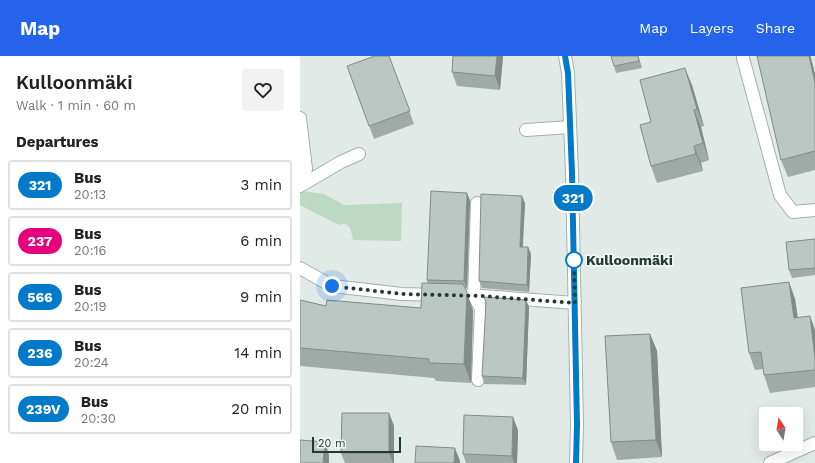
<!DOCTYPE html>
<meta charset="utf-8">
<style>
body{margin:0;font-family:"Work Sans",sans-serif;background:#f2f2f2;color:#222;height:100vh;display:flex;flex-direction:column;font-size:15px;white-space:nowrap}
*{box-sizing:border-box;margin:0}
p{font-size:13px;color:#767676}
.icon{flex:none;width:22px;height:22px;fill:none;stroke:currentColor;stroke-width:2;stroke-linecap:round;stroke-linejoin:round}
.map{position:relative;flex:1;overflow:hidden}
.panel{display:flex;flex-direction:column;background:#fff;width:300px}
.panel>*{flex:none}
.badge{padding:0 8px;border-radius:13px;font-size:14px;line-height:26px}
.needle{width:26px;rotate:348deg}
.fabs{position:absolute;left:459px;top:351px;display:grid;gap:8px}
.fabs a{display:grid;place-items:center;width:44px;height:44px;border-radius:4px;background:#fff;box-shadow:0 4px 16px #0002;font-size:20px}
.scale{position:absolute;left:12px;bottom:10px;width:89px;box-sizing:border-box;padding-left:4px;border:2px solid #233933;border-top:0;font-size:11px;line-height:14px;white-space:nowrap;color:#233933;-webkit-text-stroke:3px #f1f7f4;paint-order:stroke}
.you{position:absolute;width:20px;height:20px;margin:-10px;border:3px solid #fff;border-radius:50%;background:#1a73e8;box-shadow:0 0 0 6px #1a73e833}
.map>.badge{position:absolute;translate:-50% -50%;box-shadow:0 0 0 2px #fff}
h2{padding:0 16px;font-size:15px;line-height:36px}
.round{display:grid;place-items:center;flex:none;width:42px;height:42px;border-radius:4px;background:#f2f2f2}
.headline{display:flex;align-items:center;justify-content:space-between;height:68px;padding:0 16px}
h1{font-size:19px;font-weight:600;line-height:30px}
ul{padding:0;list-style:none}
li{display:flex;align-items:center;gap:12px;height:50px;margin:0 8px 6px;padding:0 8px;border:2px solid #e0e0e0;border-radius:4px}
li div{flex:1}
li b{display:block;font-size:15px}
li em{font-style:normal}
li .badge{min-width:44px;font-weight:700;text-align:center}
header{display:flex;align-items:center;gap:24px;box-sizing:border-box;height:56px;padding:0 20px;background:#2563eb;color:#fff}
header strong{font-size:19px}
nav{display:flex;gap:22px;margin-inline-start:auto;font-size:14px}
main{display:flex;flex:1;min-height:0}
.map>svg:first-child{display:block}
.green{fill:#bcd9c3}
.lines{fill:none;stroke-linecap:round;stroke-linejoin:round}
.minor-casing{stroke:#a4b1ad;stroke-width:14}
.minor{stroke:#fff;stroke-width:12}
.wall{fill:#a0aba7}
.shaded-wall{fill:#828b88}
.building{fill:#bac7c2;stroke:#828b88}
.line-casing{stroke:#fff;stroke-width:9}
.line{stroke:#007ac9;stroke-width:6}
.walk{stroke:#233933;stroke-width:4;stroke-dasharray:0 7.2}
.stop-dot{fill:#fff;stroke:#007ac9;stroke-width:2}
.labels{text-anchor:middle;stroke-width:3.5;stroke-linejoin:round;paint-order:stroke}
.stop-label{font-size:14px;font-weight:bold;fill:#233933;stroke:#f1f7f4;text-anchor:start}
</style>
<header>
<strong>Map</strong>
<nav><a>Map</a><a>Layers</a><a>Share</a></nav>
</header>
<main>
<section class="panel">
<div class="headline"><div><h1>Kulloonmäki</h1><p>Walk · 1 min · 60 m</p></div><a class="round"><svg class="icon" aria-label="heart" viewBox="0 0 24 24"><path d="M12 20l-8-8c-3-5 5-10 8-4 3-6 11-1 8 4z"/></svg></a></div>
<h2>Departures</h2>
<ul>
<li><span class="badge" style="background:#007ac9;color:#fff">321</span><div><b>Bus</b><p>20:13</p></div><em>3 min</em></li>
<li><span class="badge" style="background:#e6007e;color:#fff">237</span><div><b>Bus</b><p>20:16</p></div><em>6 min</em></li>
<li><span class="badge" style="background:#007ac9;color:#fff">566</span><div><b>Bus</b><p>20:19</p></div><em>9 min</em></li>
<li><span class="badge" style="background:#007ac9;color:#fff">236</span><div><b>Bus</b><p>20:24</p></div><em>14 min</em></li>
<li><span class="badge" style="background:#007ac9;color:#fff">239V</span><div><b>Bus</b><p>20:30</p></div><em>20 min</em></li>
</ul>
</section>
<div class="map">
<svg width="515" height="407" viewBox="0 0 515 407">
<rect width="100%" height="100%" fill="#e1eae6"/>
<path class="green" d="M2,135L24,138L44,149L102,147L101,185L53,184C51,175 50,164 39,169L0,149V136Z"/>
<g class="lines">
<g class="minor-casing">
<path id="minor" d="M265,0L268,17L272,117L277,369L276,407
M443,2L480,139L493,156L515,154
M0,62L6,113L0,127
M226,74L270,71
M0,130L41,106L59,98
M177,147L174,240L181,253L178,324
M0,212L32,230L102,238L182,240L275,247
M470,407L515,387"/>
</g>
<use href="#minor" class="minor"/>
</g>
<path class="wall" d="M89,0L114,68L74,83L47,10Z
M153,0H203L200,34L157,30L152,16Z
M311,0H338L342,12L316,17Z
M511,2L515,18V114L488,121L481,104Z
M392,29L404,70L401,71L409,104L401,107L403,115L357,127L351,110Z
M170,144L167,232H164L173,255L171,327L136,325L134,322L0,310V244L26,250L121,252L128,228L127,224Z
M225,147L223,191H228L231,198L229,236L182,232L179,225Z
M515,183V219L492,222L489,214Z
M489,226L495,243L498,262L510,260L515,274V331L470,337L464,319L463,313L455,314L449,297Z
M226,244L229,251L226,329L184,328L182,320Z
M350,278L357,295L362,401L317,404L311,386Z
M89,357L94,370V407H45L41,397Z
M218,374L217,407H166L163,398Z"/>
<path class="shaded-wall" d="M197,0H203L200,34L195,20Z
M338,0L342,12L339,5Z
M509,0H511V2L515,18V27Z
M385,12L392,29L404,70L397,53Z
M394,54L401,71L409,104L403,87Z
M394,90L401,107L403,115L396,98Z
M167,137L170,144L167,232L164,225Z
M222,140L225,147L222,199L220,191Z
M228,191L231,198L229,236L227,229Z
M489,226L495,243L500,279L494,262Z
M167,236L173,255L171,327L164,308Z
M226,244L229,251L226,329L223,322Z
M510,260L515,274V302Z
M350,278L357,295L362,401L356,384Z
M89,357L94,370V407H93L89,397Z
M213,361L218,374L217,407H214L212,400Z
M25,386L29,399V407H23Z
M155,392L160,405V407H154Z"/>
<path class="building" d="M75,0H89L110,55L69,70L47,10Z
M153,0H197L195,20L152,16Z
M311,0H338L339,5L314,10Z
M457,0H509L515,27V95L481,104Z
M385,12L397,53L394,54L403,87L394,90L396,98L351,110L340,69L351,66L340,24Z
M131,135L167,137L164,225L127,224Z
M181,138L222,140L220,191H228L227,229L179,225Z
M515,183V212L489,214L486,186Z
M489,226L494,262L510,260L515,302V314L464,319L461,296L449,297L441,232Z
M122,227L163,228L167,236L164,308L129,307V303L0,292V244L26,250L27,244L121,252Z
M184,241L226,244L223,322L182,320L186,246Z
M350,278L356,384L311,386L305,280Z
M42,357H89V397H41Z
M164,359L213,361L212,400L163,398Z
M0,384L25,386L23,407H0Z
M116,390L155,392L154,407H115Z"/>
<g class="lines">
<g class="line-casing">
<path id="line" d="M265,0L268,17L272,117L277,369L276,407"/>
</g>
<use href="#line" class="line"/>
<path class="walk" d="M32,230L102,238L182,240L275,247L274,204"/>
</g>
<circle class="stop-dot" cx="274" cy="204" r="8"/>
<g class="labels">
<g class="stop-label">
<text x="286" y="209">Kulloonmäki</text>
</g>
</g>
</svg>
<div class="fabs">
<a><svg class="needle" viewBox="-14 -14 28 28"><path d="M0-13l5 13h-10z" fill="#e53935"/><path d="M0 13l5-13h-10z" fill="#767676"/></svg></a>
</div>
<div class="scale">20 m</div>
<div class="you" style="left:32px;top:230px"></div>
<b class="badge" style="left:273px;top:142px;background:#007ac9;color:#fff">321</b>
</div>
</main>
